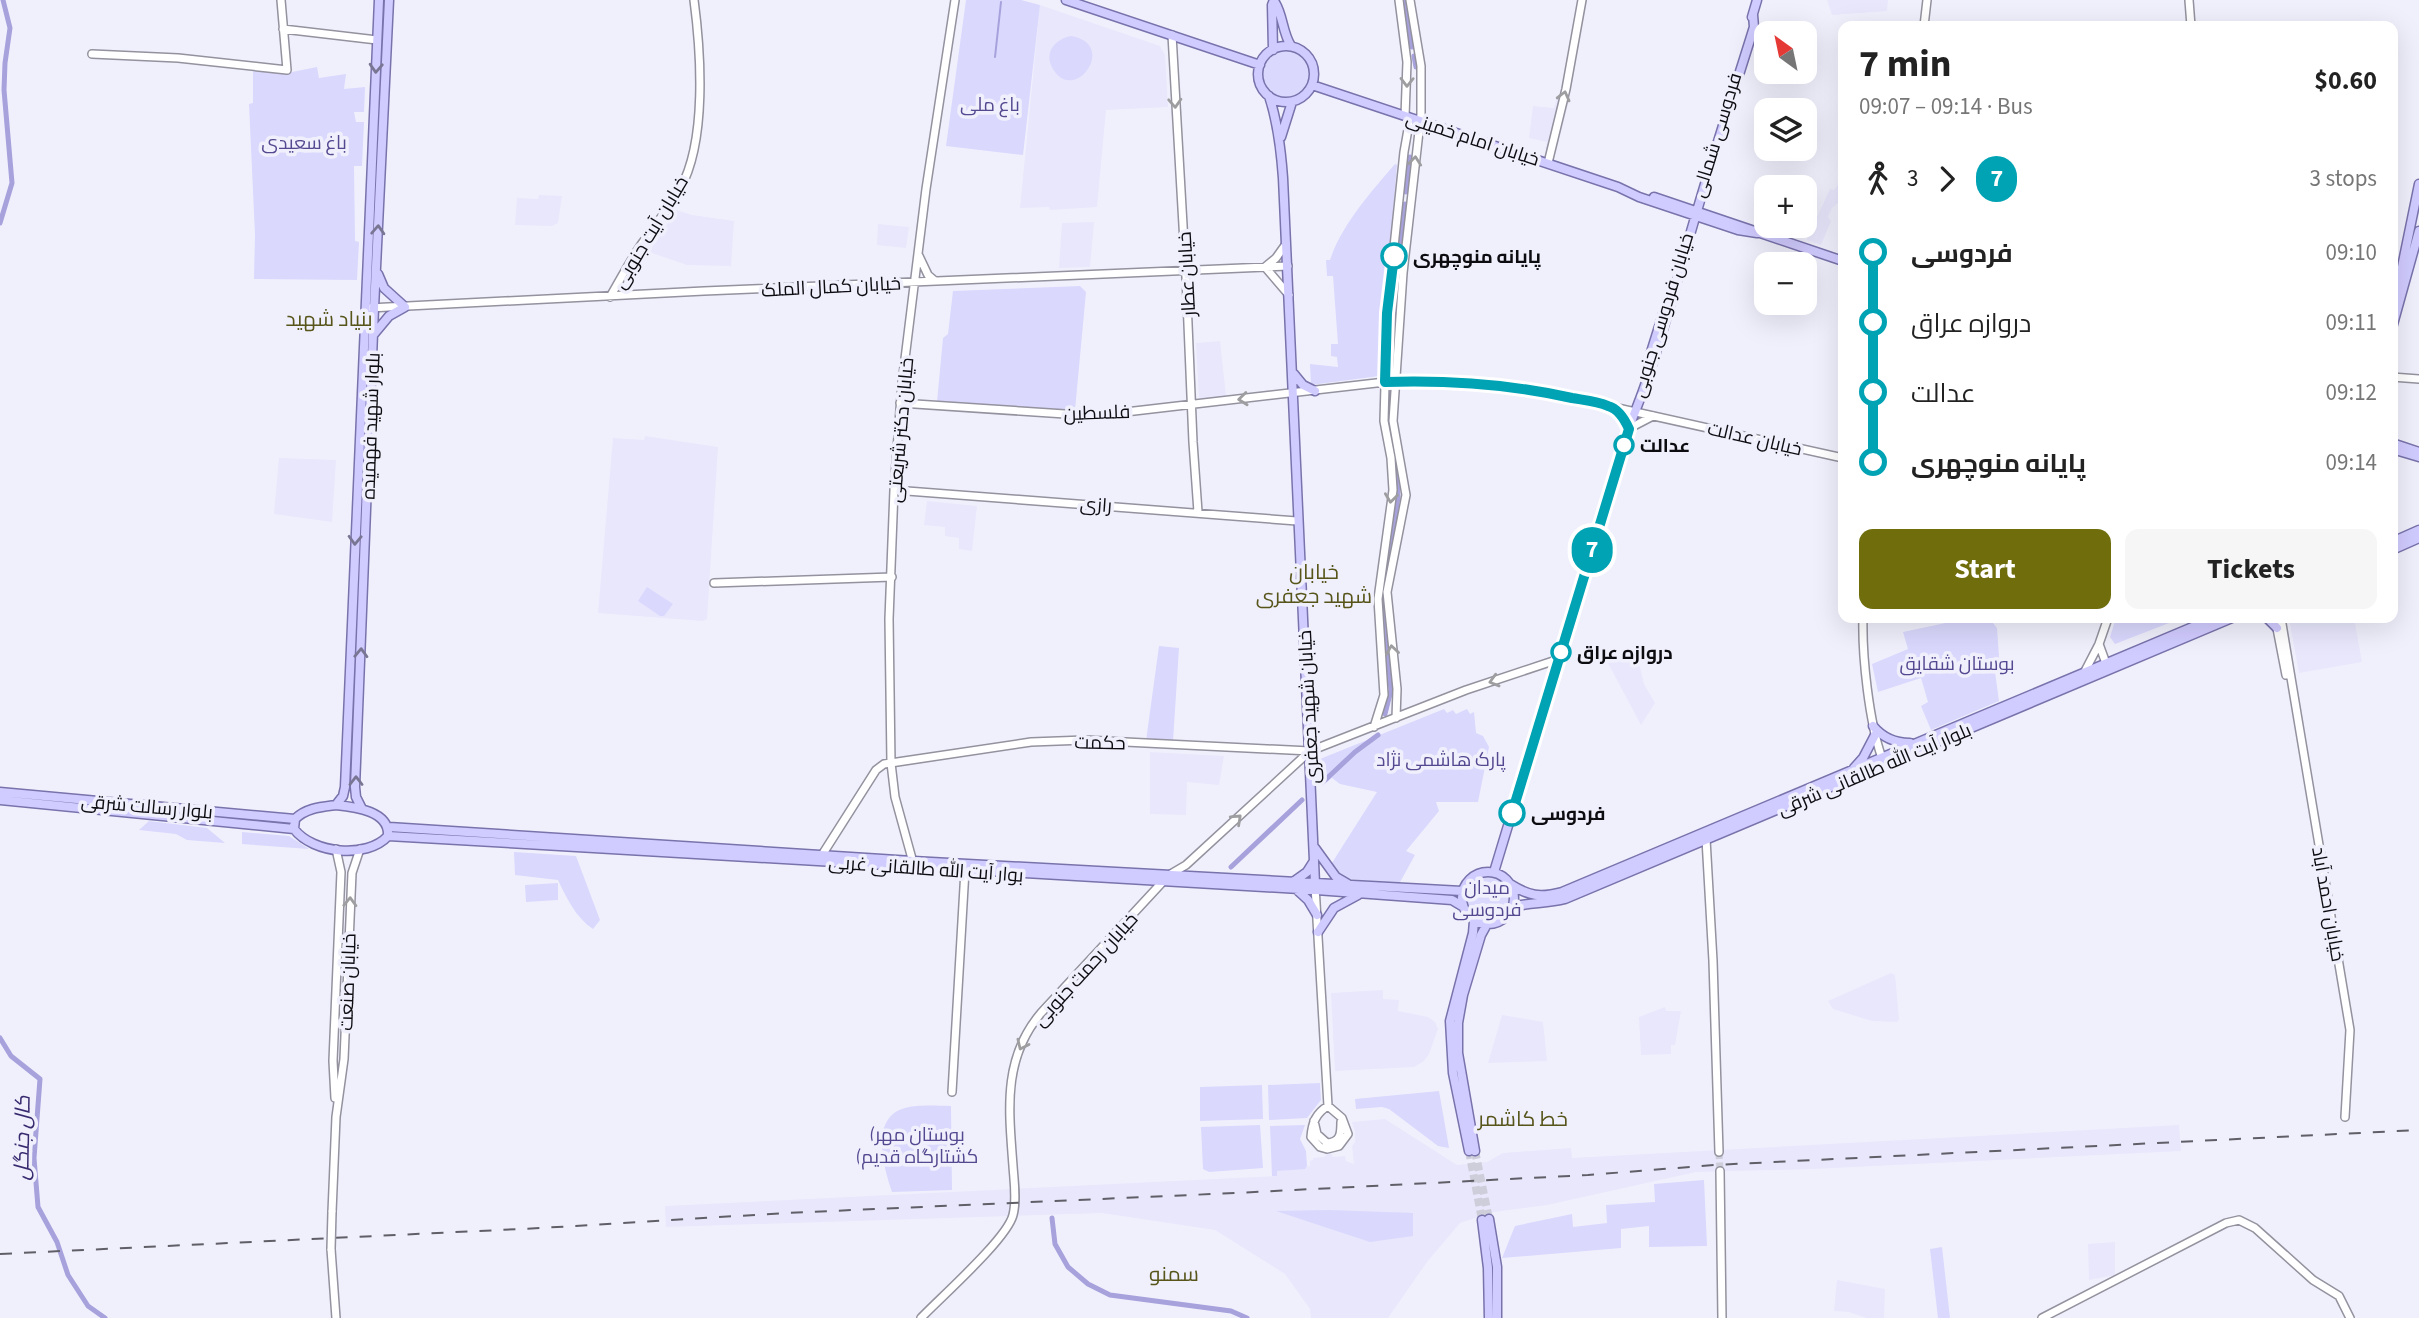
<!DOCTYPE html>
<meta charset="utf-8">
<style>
body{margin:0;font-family:"Source Sans 3",Cairo,sans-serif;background:#f6f6f6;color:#222;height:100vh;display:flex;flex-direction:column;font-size:26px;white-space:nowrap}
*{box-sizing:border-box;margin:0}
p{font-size:23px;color:#767676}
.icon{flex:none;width:38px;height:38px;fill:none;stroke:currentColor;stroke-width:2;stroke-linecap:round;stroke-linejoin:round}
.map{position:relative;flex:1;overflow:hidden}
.side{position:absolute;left:1838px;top:21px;width:560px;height:602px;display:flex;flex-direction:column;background:#fff;border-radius:14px;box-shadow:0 7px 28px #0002}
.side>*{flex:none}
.badge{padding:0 14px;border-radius:23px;font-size:24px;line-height:46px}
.needle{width:46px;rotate:327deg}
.fabs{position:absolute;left:1754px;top:21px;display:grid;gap:14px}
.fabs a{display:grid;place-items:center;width:63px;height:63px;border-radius:14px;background:#fff;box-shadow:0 7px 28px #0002;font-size:35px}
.map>.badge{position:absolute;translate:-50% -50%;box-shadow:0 0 0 4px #fff}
.legs{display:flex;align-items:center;gap:10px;height:77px;padding:0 21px;font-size:23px}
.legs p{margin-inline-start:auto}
.summary{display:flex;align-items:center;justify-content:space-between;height:119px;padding:0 21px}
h1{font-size:38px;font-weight:700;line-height:52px}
.button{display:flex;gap:14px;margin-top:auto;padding:14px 21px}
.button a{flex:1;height:80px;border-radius:14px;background:#6f6d0c;color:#fff;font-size:28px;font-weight:700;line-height:80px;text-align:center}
.button a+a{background:#f6f6f6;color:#222}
ul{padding:0 21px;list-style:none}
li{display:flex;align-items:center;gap:24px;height:70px;font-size:26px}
li i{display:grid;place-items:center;width:10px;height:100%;margin:0 9px;background:currentColor}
li i::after{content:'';width:18px;height:18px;margin:-9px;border:5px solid;border-radius:50%;background:#fff}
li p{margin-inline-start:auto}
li:first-child i{background:linear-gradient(#0000 50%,currentColor 0)}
li:last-child i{background:linear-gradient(currentColor 50%,#0000 0)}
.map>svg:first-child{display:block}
.built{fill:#e8e7fc}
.green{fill:#dad8fd}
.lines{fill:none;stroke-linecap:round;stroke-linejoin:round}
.stream{stroke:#a7a1dc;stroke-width:2}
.canal{stroke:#a7a1dc;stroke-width:5}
.secondary-tunnel{stroke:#ceceda;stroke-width:7;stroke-dasharray:7 3.5;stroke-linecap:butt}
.primary-tunnel{stroke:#ceceda;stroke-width:8;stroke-dasharray:8 4;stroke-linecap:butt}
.secondary-casing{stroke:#93929e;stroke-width:10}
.primary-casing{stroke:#7973ac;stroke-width:11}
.secondary{stroke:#fff;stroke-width:7}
.primary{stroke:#d1ccff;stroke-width:8}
.rail{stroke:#605f67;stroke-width:2;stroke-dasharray:12 12;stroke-linecap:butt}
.secondary-bridge-casing{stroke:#93929e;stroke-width:10;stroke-linecap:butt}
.secondary-bridge{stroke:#fff;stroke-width:7}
.oneway{stroke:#797694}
.oneway2{stroke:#9e9ea0}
.line-1-casing{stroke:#fff;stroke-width:16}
.line-1{stroke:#00a3b4;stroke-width:10}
.stop-1-dot{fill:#fff;stroke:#00a3b4;stroke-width:3.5}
.labels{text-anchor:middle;stroke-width:7;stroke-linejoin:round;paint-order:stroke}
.park-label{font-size:19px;fill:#544890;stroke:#f0f0fd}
.street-label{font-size:19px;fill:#0d0c11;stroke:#f0f0fd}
.stop-label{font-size:19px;font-weight:bold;fill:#0d0c11;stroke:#f0f0fd;text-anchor:start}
.neighbourhood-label{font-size:21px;fill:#57551a;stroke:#f0f0fd}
.water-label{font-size:21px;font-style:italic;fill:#382a6f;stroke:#f0f0fd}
</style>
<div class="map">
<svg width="2419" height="1318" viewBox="0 0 2419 1318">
<rect width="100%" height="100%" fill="#f0f0fd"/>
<path class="built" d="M1827,0H1888L1887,11L1832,15Z
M1040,5L1160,46L1165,55L1168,107L1106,110L1097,207L1050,210L1049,207L1020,208Z
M1557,98L1569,101L1556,152L1545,149L1547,142L1529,138L1533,106L1554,108Z
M1843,165V198L1832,208L1828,217L1831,221L1821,245L1807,240L1813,217H1817L1830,189L1834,190L1838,185Z
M539,195L562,196L558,223L552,226L515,225L517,198L538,199Z
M676,210L692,215L734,221L731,266L687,265L649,252Z
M1094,222L1090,267L1059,268L1062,223Z
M878,224L909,227L906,248L877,245Z
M1220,341L1226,396L1201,399L1199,397L1196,343Z
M645,436L718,447L707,619L703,621L598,613L613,438L644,440Z
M279,458L336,460L332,522L274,514Z
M927,501L977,506L972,551L959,549V538L945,536V527L924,525Z
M2289,618H2354L2362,662L2299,673Z
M1636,651L1644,684L1655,703L1641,725L1608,663Z
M1150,752L1224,756L1219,785L1187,782L1186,815L1150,814Z
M1891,973L1895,975L1899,1019L1897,1022L1872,1021L1833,1009L1828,1001Z
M1383,990V999L1399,1000L1398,1011L1428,1017L1435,1022L1438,1029L1429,1054L1424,1061L1414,1067L1335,1071L1331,993Z
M1665,1007L1666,1011H1681L1675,1045H1671V1054L1641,1055L1639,1017Z
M1502,1015L1543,1022L1547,1061L1488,1063Z
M1385,1119L1457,1165L1487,1162L1503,1153L1571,1148L1572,1158L2179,1125L2181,1151L1813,1169L1696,1172L1547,1205L1494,1212L1460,1223L1427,1262L1388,1318H1311L1310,1309L1285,1274L1215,1230L1102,1213L666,1227L665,1206L1277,1176V1171L1310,1166V1161L1313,1160V1158L1324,1157L1327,1154L1331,1153L1333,1157L1345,1156L1346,1161L1354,1164L1352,1146L1355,1142V1132L1352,1122Z
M2115,1242V1275L2089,1280L2088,1244Z
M1837,1280L1885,1289L1884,1318H1866L1849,1312L1834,1311Z"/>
<path class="green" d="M966,0H1021L1040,5L1023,155L946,146Z
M1071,36C1119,44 1074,105 1053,69C1043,53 1055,39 1071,36Z
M1263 75a24 24 0 1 1 48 0a24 24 0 1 1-48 0Z
M317,67L319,78L346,74L344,89L365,87L364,112H354L356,122H364L362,166H354L355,241L359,242L357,280L254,279L255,235L249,104L253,103V71L292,72Z
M1395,164L1397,165L1379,376L1311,385L1310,364L1338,367L1337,357L1331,356V344H1338L1333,276H1327L1326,260H1330C1342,224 1371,192 1395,164Z
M1080,286L1086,292L1075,410L937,402L943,338L948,334L953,291Z
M647,587L673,604L664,616H660L638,601Z
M1969,618H1989L1997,628L2000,671L1995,672L1999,701L1931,730L1921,706L1928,702L1921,678L1878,692L1872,664L1908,649L1903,632Z
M2116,618H2182L2115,644L2110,637Z
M1159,646L1179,648L1173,741H1146Z
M1444,709L1447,713L1453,710L1456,714L1467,709L1470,714L1474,712L1476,733L1483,736L1489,747L1478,802H1436L1439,811L1406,851L1415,855L1399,884L1340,878L1330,866L1377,792L1340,784L1332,778L1322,786L1320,759Z
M149,821L207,828L225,843L187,840L176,834L139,830Z
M242,832L289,836L309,849L242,844Z
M514,852L576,856L600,920L593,929C576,918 566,897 558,880L515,875Z
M1465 898a22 22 0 1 1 44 0a22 22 0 1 1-44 0Z
M558,883V900L526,902L525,885Z
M1320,1083L1321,1100L1307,1118L1269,1120L1268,1085Z
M1262,1085L1263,1119L1200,1121V1087Z
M1439,1091L1449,1148L1438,1146L1389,1109L1382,1107L1356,1109L1355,1099Z
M951,1106L952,1190L892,1192C884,1169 870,1120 902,1109C916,1104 936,1106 951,1106Z
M1260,1125L1263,1168L1209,1172L1203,1169L1201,1127Z
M1305,1125L1300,1139L1306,1151L1307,1166L1305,1169L1277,1171V1176H1272L1270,1126Z
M1704,1180L1707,1246L1649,1247V1226L1621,1229V1248L1502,1258L1515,1226L1572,1214L1573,1227L1607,1223L1606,1205L1655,1202L1654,1184Z
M1329,1210L1413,1213V1236L1370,1242L1276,1211Z
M1942,1247L1950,1318H1938L1930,1249Z"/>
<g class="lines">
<path class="stream" d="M995,57L1001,2"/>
<path class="canal" d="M1404,0L1412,47
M1414,56L1416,67
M1406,192L1410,157
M0,223L12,183L4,90L5,63L10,28L3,0
M1390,377L1397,261L1405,204
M1390,393L1388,424L1395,456
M1385,714L1391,690L1382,597L1398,497L1396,463
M1323,782L1355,752L1378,735
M1231,867L1302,800
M0,1038L11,1056L40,1079L34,1158L38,1207L57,1242L68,1275L88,1306L105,1318
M1052,1218L1055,1244L1068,1267L1088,1284L1110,1295L1231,1311L1247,1318"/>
<path class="secondary-tunnel" d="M1719,1152L1720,1171"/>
<path class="primary-tunnel" d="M1469,1151L1482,1220
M1475,1151L1489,1219"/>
<g class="secondary-casing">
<path id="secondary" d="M1399,0L1407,62L1405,116
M2189,0L2191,26
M1924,26L1927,0
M283,29L377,40
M1172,35L1186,277L1193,442L1198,512
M92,54L178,58L287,70L281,0
M1548,163L1566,89L1582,0
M1286,244L1276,258L1265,267L1289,295
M919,256L928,275L935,281
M610,297C621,278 631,259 643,242C655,224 670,208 680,189C707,141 701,53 694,0
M369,308L704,291L1288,266
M2392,377L2419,379
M900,403L1080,415L1117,413L1385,382L1443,381L1488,384L1559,395L1843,458
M1613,408L1621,416L1628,429L1653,416
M894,490L1297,521
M714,583L892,577
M1863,618C1862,656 1869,722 1882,758
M2275,618L2286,675
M2281,618L2350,1030L2345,1117
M2099,644L2107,666
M2085,671L2099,644L2108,618
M1396,718L1397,689L1387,592L1406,495L1393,421L1403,273L1421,114V66L1410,0
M1374,727L1384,695L1378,599L1393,490L1391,458L1384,421L1387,313L1404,152L1410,118
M1706,839L1713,961L1719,1152
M822,855L876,770L884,764L1031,742L1085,740L1310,751
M914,866L895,797L891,763L889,619L894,490L902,383L926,189L955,0
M1315,886L1328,1106
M952,1092L965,870
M335,1098L333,1061L341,872L336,849
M1328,1106L1342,1118L1348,1134L1339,1146L1327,1149L1320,1147L1311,1137C1312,1123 1316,1113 1328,1106Z
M1314,1121L1317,1134L1327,1143C1341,1142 1341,1133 1341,1122
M1720,1171L1722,1318
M332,1212L336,1117L344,1059L352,873L360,849
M331,1249L336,1318
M921,1318C941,1297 1007,1239 1013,1215C1017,1200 1014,1181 1013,1166C1009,1111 1002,1059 1041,1013L1169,875L1186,865L1310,751L1466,690L1559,659
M2042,1318L2226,1223L2239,1220L2255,1228L2313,1280L2339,1296L2350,1318"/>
</g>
<g class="primary-casing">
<path id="primary" d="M1066,0L1260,65
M1274,1C1283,13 1282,32 1291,46
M1752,17L1757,0
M1258 74a28 28 0 1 1 56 0a28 28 0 1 1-56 0Z
M1273,50L1272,5L1274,0
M1312,85L1618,187L1639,197L1738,230L1757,233
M1269,96C1278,123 1281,150 1283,178L1315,883
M1281,137L1292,102
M1654,197L1843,261
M2392,298L2402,267L2419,184
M2392,328L2419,231
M374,334L389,316L405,307L384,288L378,274
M1647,365L1663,314
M1294,374L1303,385L1315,391
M2392,443L2419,452
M2392,449L2419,457
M2392,542L2419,530
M2392,550L2419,538
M2267,618L2277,628
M1873,726C1883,738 1895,743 1910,743
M1854,768L1863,758L1875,735
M0,792L295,819
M0,800L294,829
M336,805L343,796L345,787L379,0
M336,805C355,807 390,811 388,836C367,859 313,854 294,829L295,819C306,808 321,807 336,805Z
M362,809L356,797L355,787L374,308L389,0
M389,827L913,861L1462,891
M388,836L1316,890L1452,900L1462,906
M1315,848L1336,877L1348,884
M1462 898a26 26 0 1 1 52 0a26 26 0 1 1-52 0Z
M1494,872L1628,429C1658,359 1675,284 1697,211C1715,149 1735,88 1754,27L1753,15
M1293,882L1307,872L1314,861
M1510,884C1529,896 1540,898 1562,892L2214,618
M1296,889L1308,900L1317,915
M1512,907C1530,902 1547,904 1565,899L2232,618
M1318,932L1334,908L1358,895
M1469,1151L1453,1073L1450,1021L1473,933L1474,921
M1475,1151L1458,1053V1023L1463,995L1481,935L1487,924
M1489,1219L1497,1267V1318
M1482,1220L1488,1268L1489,1318"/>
</g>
<use href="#secondary" class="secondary"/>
<use href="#primary" class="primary"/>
<path class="rail" d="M0,1254L541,1228L786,1213L1235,1193L1588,1175L1714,1165L2419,1130"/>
<g class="secondary-bridge-casing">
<path id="secondary-bridge" d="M331,1249L332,1212"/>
</g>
<use href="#secondary-bridge" class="secondary-bridge"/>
</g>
<defs><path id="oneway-chevron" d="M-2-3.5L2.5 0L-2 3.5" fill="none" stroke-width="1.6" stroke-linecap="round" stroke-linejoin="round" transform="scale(1.75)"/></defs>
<g class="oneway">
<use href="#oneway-chevron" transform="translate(376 68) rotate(93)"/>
<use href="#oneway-chevron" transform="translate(378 230) rotate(-87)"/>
<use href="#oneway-chevron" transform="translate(355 540) rotate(92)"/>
<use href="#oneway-chevron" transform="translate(361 653) rotate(-88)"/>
<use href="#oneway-chevron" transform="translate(356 781) rotate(-90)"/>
</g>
<g class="oneway2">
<use href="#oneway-chevron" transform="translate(1407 82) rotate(91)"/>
<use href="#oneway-chevron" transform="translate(1564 96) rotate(-76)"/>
<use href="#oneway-chevron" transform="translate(1175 103) rotate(87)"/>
<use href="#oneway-chevron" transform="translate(1415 161) rotate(-84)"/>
<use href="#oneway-chevron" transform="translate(1243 399) rotate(174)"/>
<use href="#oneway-chevron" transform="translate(1391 498) rotate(97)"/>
<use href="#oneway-chevron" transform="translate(1392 650) rotate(-98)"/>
<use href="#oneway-chevron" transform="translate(1494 681) rotate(164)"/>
<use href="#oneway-chevron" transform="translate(1237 819) rotate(-43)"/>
<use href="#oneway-chevron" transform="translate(350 902) rotate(-88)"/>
<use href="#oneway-chevron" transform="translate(1022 1045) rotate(115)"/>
</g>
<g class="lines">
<g class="line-1-casing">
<path id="line-1" d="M1394,256L1387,313L1385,382C1448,380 1510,384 1572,398C1583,400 1597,401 1608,406C1619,409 1625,420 1629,429L1512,813"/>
</g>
<use href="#line-1" class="line-1"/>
</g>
<g class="stop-1-dot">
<circle cx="1394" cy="256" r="12"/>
<circle cx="1624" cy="445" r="9"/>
<circle cx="1561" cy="652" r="9"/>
<circle cx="1512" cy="813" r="12"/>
</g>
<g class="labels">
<g class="park-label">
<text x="990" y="111">باغ ملی</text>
<text x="304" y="149">باغ سعیدی</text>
<text x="1957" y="670">بوستان شقایق</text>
<text x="1441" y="766">پارک هاشمی نژاد</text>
<text x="1487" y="894">میدان<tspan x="1487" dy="22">فردوسی</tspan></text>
<text x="917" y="1141">(بوستان مهر<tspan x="917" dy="22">(کشتارگاه قدیم</tspan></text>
</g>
<g class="street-label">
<text transform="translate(1716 135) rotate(-73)" y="7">فردوسی شمالی</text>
<text transform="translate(1473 138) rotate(18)" y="7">خیابان امام خمینی</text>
<text transform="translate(650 232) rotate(-59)" y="7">خیابان آیت جنوبی</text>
<text transform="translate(1186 274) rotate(-93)" y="7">خیابان عطار</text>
<text transform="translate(831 286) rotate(-3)" y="7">خیابان کمال الملک</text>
<text transform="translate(1662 315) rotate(-73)" y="7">خیابان فردوسی جنوبی</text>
<text transform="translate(1097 412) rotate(-2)" y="7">فلسطین</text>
<text transform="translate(370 426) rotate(-88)" y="7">بلوار شهید فهمیده</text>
<text transform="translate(900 430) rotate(-85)" y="7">خیابان دکتر شریعتی</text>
<text transform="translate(1755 438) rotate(13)" y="7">خیابان عدالت</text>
<text transform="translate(1096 504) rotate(4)" y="7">رازی</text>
<text transform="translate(1308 707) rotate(-93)" y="7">خیابان شهید جعفری</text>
<text transform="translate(1100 742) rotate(1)" y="7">حکمت</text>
<text transform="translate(1874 769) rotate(-23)" y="7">بلوار آیت الله طالقانی شرقی</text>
<text transform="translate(147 806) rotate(5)" y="7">بلوار رسالت شرقی</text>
<text transform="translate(926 868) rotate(4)" y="7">بوار آیت الله طالقانی غربی</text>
<text transform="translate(2329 904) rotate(80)" y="7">خیابان احمد آباد</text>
<text transform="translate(1085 969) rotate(-48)" y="7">خیابان رحمت جنوبی</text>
<text transform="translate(347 982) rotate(-88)" y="7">خیابان صنعت</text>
</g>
<g class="stop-label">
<text x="1413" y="263">پایانه منوچهری</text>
<text x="1640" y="452">عدالت</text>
<text x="1577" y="659">دروازه عراق</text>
<text x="1531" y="820">فردوسی</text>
</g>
<g class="neighbourhood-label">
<text x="329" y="326">بنیاد شهید</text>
<text x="1314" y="579">خیابان<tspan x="1314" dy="24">شهید جعفری</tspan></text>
<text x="1523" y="1126">خط کاشمر</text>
<text x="1174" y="1281">سمنو</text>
</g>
<g class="water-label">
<text transform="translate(22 1138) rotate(-89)" y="7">کال جنگل</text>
</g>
</g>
</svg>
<div class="fabs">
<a><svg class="needle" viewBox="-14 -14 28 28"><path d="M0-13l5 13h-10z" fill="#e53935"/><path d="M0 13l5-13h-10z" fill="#767676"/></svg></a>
<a><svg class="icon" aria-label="layers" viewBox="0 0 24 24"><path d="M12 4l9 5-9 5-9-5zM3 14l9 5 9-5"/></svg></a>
<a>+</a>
<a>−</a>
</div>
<b class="badge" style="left:1592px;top:550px;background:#00a3b4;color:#fff">7</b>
<section class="side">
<div class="summary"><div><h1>7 min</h1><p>09:07 – 09:14 · Bus</p></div><b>$0.60</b></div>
<div class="legs"><svg class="icon" aria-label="walk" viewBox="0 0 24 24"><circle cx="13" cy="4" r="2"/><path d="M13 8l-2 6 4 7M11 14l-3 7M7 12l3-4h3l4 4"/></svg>3<svg class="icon" aria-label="forward" viewBox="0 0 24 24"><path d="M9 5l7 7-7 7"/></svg><b class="badge" style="background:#00a3b4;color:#fff">7</b><p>3 stops</p></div>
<ul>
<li><i style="color:#00a3b4"></i><b>فردوسی</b><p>09:10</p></li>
<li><i style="color:#00a3b4"></i><span>دروازه عراق</span><p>09:11</p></li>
<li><i style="color:#00a3b4"></i><span>عدالت</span><p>09:12</p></li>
<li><i style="color:#00a3b4"></i><b>پایانه منوچهری</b><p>09:14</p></li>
</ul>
<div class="button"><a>Start</a><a>Tickets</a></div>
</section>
</div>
